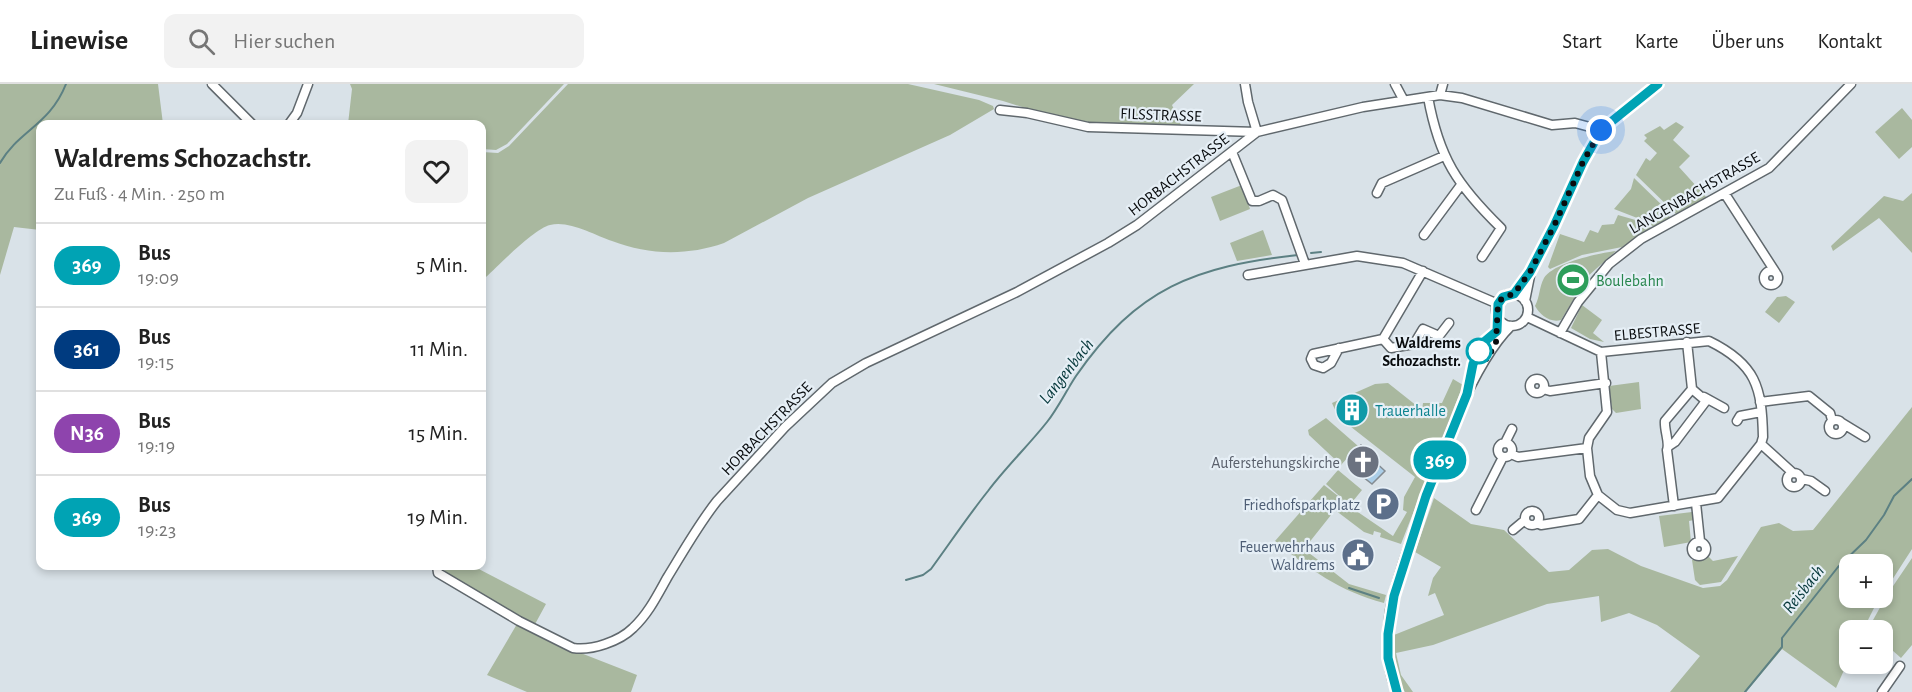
<!DOCTYPE html>
<html lang="de">
<meta charset="utf-8">
<style>
body{margin:0;font-family:"Alegreya Sans",sans-serif;background:#f2f2f2;color:#222;height:100vh;display:flex;flex-direction:column;font-size:22px;white-space:nowrap}
*{box-sizing:border-box;margin:0}
p{font-size:20px;color:#767676}
.icon{flex:none;width:33px;height:33px;fill:none;stroke:currentColor;stroke-width:2;stroke-linecap:round;stroke-linejoin:round}
.map{position:relative;flex:1;overflow:hidden}
.details{position:absolute;left:36px;top:36px;width:450px;height:450px;display:flex;flex-direction:column;background:#fff;border-radius:12px;box-shadow:0 3px 9px #0003}
.details>*{flex:none}
.badge{padding:0 12px;border-radius:20px;font-size:21px;line-height:39px}
.tools{position:absolute;left:1839px;top:470px;display:grid;gap:12px}
.tools a{display:grid;place-items:center;width:54px;height:54px;border-radius:12px;background:#fff;box-shadow:0 3px 9px #0003;font-size:30px}
.you{position:absolute;width:30px;height:30px;margin:-15px;border:4px solid #fff;border-radius:50%;background:#1a73e8;box-shadow:0 0 0 9px #1a73e833}
.map>.badge{position:absolute;translate:-50% -50%;box-shadow:0 0 0 3px #fff}
.round{display:grid;place-items:center;flex:none;width:63px;height:63px;border-radius:12px;background:#f2f2f2}
.head{display:flex;align-items:center;justify-content:space-between;height:102px;padding:0 18px}
h1{font-size:28px;font-weight:700;line-height:45px}
ul{padding:0;list-style:none}
li{display:flex;align-items:center;gap:18px;height:84px;padding:0 18px;border-top:2px solid #e0e0e0}
li div{flex:1}
li b{display:block;font-size:22px}
li em{font-style:normal}
li .badge{min-width:66px;font-weight:700;text-align:center}
header{display:flex;align-items:center;gap:36px;box-sizing:border-box;height:84px;padding:0 30px;background:#fff;border-bottom:2px solid #e0e0e0}
header strong{font-size:28px}
nav{display:flex;gap:33px;margin-inline-start:auto;font-size:21px}
.search{width:420px;height:54px;background:#f2f2f2;display:flex;align-items:center;gap:15px;box-sizing:border-box;padding:0 21px;border-radius:12px;color:#767676;font-size:22px}
.map>svg:first-child{display:block}
.green{fill:#a9b89f}
.lines{fill:none;stroke-linecap:round;stroke-linejoin:round}
.stream{stroke:#5c8083;stroke-width:2}
.building{fill:#abcee8;stroke:#848c92;stroke-width:1.5}
.minor-casing{stroke:#60686d;stroke-width:11}
.minor{stroke:#fff;stroke-width:8}
.line-casing{stroke:#fff;stroke-width:14}
.line{stroke:#00a3b4;stroke-width:9}
.walk{stroke:#090c0e;stroke-width:6;stroke-dasharray:0 10.8}
.stop-dot{fill:#fff;stroke:#00a3b4;stroke-width:3}
.labels{text-anchor:middle;stroke-width:4.5;stroke-linejoin:round;paint-order:stroke}
.street-label{font-size:16px;fill:#090c0e;stroke:#e6eff6}
.leisure-label{font-size:16px;fill:#27864d;stroke:#e6eff6;text-anchor:start}
.stop-label{font-size:16px;font-weight:bold;fill:#090c0e;stroke:#e6eff6;text-anchor:end}
.culture-label{font-size:16px;fill:#0d838f;stroke:#e6eff6;text-anchor:start}
.worship-label{font-size:16px;fill:#5b616d;stroke:#e6eff6;text-anchor:end}
.service-label{font-size:16px;fill:#4e5e75;stroke:#e6eff6;text-anchor:end}
.water-label{font-size:18px;font-style:italic;fill:#07393c;stroke:#e6eff6}
</style>
<header>
<strong>Linewise</strong>
<div class="search"><svg class="icon" aria-label="search" viewBox="0 0 24 24"><circle cx="10" cy="10" r="6"/><path d="M15 15l6 6"/></svg>Hier suchen</div>
<nav><a>Start</a><a>Karte</a><a>Über uns</a><a>Kontakt</a></nav>
</header>
<div class="map">
<svg width="1912" height="608" viewBox="0 0 1912 608">
<rect width="100%" height="100%" fill="#d9e2e8"/>
<path class="green" d="M0,0H158L163,40H40V146L14,143L0,191Z
M350,0H564L507,60L496,66L482,65V40H348L352,5Z
M568,0H908L979,16L993,22L994,25L950,51L808,114L724,159C687,172 648,171 612,157C594,151 569,136 550,141C534,145 500,180 486,193L482,189V68L498,69L509,62Z
M934,0H1194L1172,21L1181,41L1074,39L1003,17Z
M1902,24L1912,36V63L1899,75L1875,48Z
M1676,38L1684,43L1673,56L1690,72L1679,83L1707,114L1677,131L1636,91L1646,74L1650,77L1657,69L1644,57L1647,54L1644,51L1660,42L1664,46Z
M1634,94L1667,126L1670,134L1654,143L1645,137L1614,125L1631,105Z
M1242,101L1250,125L1220,137L1211,113Z
M1912,109V169L1879,134L1833,167L1831,162L1884,112L1903,117Z
M1618,131L1646,139L1651,144L1622,163L1582,171L1550,185L1548,183L1560,150L1584,158L1590,146L1598,149L1602,141L1614,140Z
M1263,146L1272,171L1237,177L1230,159Z
M1616,167L1587,193L1561,236C1550,239 1540,231 1535,222C1540,213 1539,203 1544,194C1553,179 1599,169 1616,167Z
M1786,212L1795,218L1779,239L1765,228L1777,213Z
M1582,221L1602,236L1593,249L1604,258L1590,255L1571,244Z
M1453,295L1463,301L1401,460L1380,453L1381,449L1374,447L1373,451L1364,448L1335,426L1304,465L1349,500L1386,511L1384,519C1341,508 1309,485 1275,457L1324,401L1347,419L1326,400L1338,386L1362,406L1349,422L1393,452L1407,428L1403,426L1404,413L1415,393L1346,339L1336,328L1332,319L1375,300L1388,299L1422,326L1423,319H1442Z
M1639,298L1641,325L1616,329L1612,325L1609,302Z
M1912,323V465L1883,510L1882,480H1850L1849,489L1843,484L1841,488L1849,494L1850,513L1879,514L1863,546H1850L1849,575L1836,604L1782,565L1746,608H1670L1700,572L1657,541L1629,529L1601,538L1599,512L1547,520L1433,561L1396,569L1401,591L1413,608H1405L1403,605L1396,584L1394,551L1444,531L1435,509L1428,512L1433,494L1441,483L1415,468L1434,414L1471,440L1504,446L1549,488L1569,486L1592,466L1608,465L1641,482L1703,504L1720,502L1727,496L1761,443L1779,439L1793,447L1813,446Z
M1326,334L1358,362L1341,381L1309,351L1308,346Z
M1692,428L1694,436L1689,437L1691,458L1664,463L1659,432Z
M1708,472L1713,477L1738,472L1721,498L1700,501L1695,496L1692,476Z
M1912,474V561L1901,574L1883,558L1882,546L1868,545L1887,511Z
M442,482H473L546,520L534,542L447,490Z
M517,540L550,557L637,591L631,608H527L487,591Z"/>
<g class="lines">
<path class="stream" d="M0,79C18,47 50,41 66,0
M1311,169L1321,168
M906,496L923,491L931,485C950,459 968,432 988,407C1006,383 1028,362 1047,338C1058,324 1066,307 1076,292C1137,204 1195,182 1298,171
M1349,504L1379,514
M1745,608L1782,563V554L1838,483L1866,456L1884,431L1894,412L1912,395"/>
</g>
<path class="building" d="M1352,316L1362,325L1352,337L1342,328Z
M1361,361L1372,370L1370,372L1373,376L1385,387L1372,400L1348,381L1358,368L1356,365Z"/>
<g class="lines">
<g class="minor-casing">
<path id="minor" d="M212,0L252,40
M1245,0L1248,18L1257,48
M1395,0L1403,15
M1440,11L1443,0
M1428,13C1439,74 1457,101 1501,144L1482,173
M1000,26L1027,29L1088,43L1257,48L1363,23L1440,11L1462,14L1552,41L1575,39L1601,46
M289,40L297,29L308,0
M1232,68L1252,117H1259L1273,111L1282,116L1305,180
M1377,109L1382,99L1444,72
M1725,110L1776,189
M1424,151L1461,101
M1764 194a7 7 0 1 1 14 0a7 7 0 1 1-14 0Z
M1248,191L1357,172L1403,179L1498,220
M1514,210L1530,188L1546,160L1583,78L1601,46L1658,0
M1496 226a16 16 0 1 1 32 0a16 16 0 1 1-32 0Z
M1525,217L1530,192
M1527,233L1601,268L1709,257C1756,280 1762,303 1763,353L1761,360L1718,414L1630,429L1617,426L1598,411L1590,392L1587,364L1589,354L1607,328L1601,268
M1560,249L1578,218L1609,180L1641,155L1769,84L1851,0
M1383,255L1391,264L1414,260L1423,245L1439,252L1449,239
M1496,258L1498,233
M1339,264L1331,279L1323,284L1314,281L1311,275L1313,270L1383,255L1423,187
M1530 302a7 7 0 1 1 14 0a7 7 0 1 1-14 0Z
M1543,305L1550,307L1606,299
M1704,313L1724,324
M1760,318L1809,312L1830,329L1832,336
M1829 343a7 7 0 1 1 14 0a7 7 0 1 1-14 0Z
M1737,337L1740,332L1761,328
M1842,339L1865,353
M1498 366a7 7 0 1 1 14 0a7 7 0 1 1-14 0Z
M1505,359L1512,345
M1761,360L1793,389
M1669,362L1675,358L1706,317L1692,305
M1511,370L1518,373L1587,364
M1787 396a7 7 0 1 1 14 0a7 7 0 1 1-14 0Z
M1802,395L1811,397L1825,407
M1696,419L1700,457
M1674,422L1667,366C1670,359 1664,346 1665,337L1692,305L1687,258
M1476,426L1503,373
M1525 434a7 7 0 1 1 14 0a7 7 0 1 1-14 0Z
M1537,439L1541,441L1579,435L1598,411
M1513,446L1525,436
M1692 465a7 7 0 1 1 14 0a7 7 0 1 1-14 0Z
M437,482L438,489L519,537L573,564C592,567 620,557 633,544C648,530 657,512 667,494C683,468 698,441 717,417L785,343L832,299L866,279L1017,208L1108,159L1137,141L1257,48
M1397,608C1385,583 1386,554 1390,527C1395,499 1406,471 1415,444C1435,387 1469,283 1511,242
M1882,608L1900,582"/>
</g>
<use href="#minor" class="minor"/>
</g>
<g class="lines">
<g class="line-casing">
<path id="line" d="M1397,608L1388,574V550L1394,512L1426,412L1467,310L1473,280L1484,258L1497,247L1498,220L1503,213L1514,210L1530,188L1554,142L1583,78L1601,46L1658,0"/>
</g>
<use href="#line" class="line"/>
<path class="walk" d="M1479,267L1487,276L1496,258L1498,220L1503,213L1514,210L1530,188L1554,142L1583,78L1601,46"/>
</g>
<defs>
<g id="stadium-disc" transform="scale(1.725)"><circle r="9.5" fill="#2e9e5b" stroke="#e6eff6"/><path d="M0-5a6.5 5 0 1 0 0 10a6.5 5 0 1 0 0-10ZM-3.5-1.8h7v3.6h-7Z" fill="#fff"/></g>
<g id="building-disc" transform="scale(1.725)"><circle r="9.5" fill="#0f9aa8" stroke="#e6eff6"/><path d="M-4-6H4V6H1V3H-1V6H-4ZM-2.5-4.3h1.7v1.8h-1.7ZM.8-4.3h1.7v1.8H.8ZM-2.5-1h1.7V.8h-1.7ZM.8-1h1.7V.8H.8Z" fill="#fff"/></g>
<g id="church-disc" transform="scale(1.725)"><circle r="9.5" fill="#6b7280" stroke="#e6eff6"/><path d="M-1.2-6h2.4v3.5h3.3v2.4h-3.3V6h-2.4V-.1h-3.3v-2.4h3.3Z" fill="#fff"/></g>
<g id="parking-disc" transform="scale(1.725)"><circle r="9.5" fill="#5c6f8a" stroke="#e6eff6"/><path d="M-3.5-5.5H1a3.5 3.5 0 0 1 0 7H-1V5.5H-3.5ZM-1-3.4V-.6H.8a1.4 1.4 0 0 0 0-2.8Z" fill="#fff"/></g>
<g id="civic-disc" transform="scale(1.725)"><circle r="9.5" fill="#5c6f8a" stroke="#e6eff6"/><path d="M-.6-6.5H3V-4.5H.6V-3L4-1V1h2V6H-6V1h2V-1L-.6-3ZM-1.2 2.5V6h2.4V2.5Z" fill="#fff"/></g>
</defs>
<g fill-rule="evenodd">
<use href="#stadium-disc" x="1573" y="196"/>
<use href="#building-disc" x="1352" y="326"/>
<use href="#church-disc" x="1363" y="378"/>
<use href="#parking-disc" x="1383" y="420"/>
<use href="#civic-disc" x="1358" y="471"/>
</g>
<circle class="stop-dot" cx="1479" cy="267" r="12"/>
<g class="labels">
<g class="street-label">
<text transform="translate(1161 30) rotate(2)" y="6">FILSSTRASSE</text>
<text transform="translate(1178 90) rotate(-38)" y="6">HORBACHSTRASSE</text>
<text transform="translate(1694 108) rotate(-30)" y="6">LANGENBACHSTRASSE</text>
<text transform="translate(1657 247) rotate(-5)" y="6">ELBESTRASSE</text>
<text transform="translate(766 344) rotate(-46)" y="6">HORBACHSTRASSE</text>
</g>
<g class="leisure-label">
<text x="1596" y="202">Boulebahn</text>
</g>
<g class="stop-label">
<text x="1461" y="264">Waldrems<tspan x="1461" dy="18">Schozachstr.</tspan></text>
</g>
<g class="culture-label">
<text x="1375" y="332">Trauerhalle</text>
</g>
<g class="worship-label">
<text x="1340" y="384">Auferstehungskirche</text>
</g>
<g class="service-label">
<text x="1360" y="426">Friedhofsparkplatz</text>
<text x="1335" y="468">Feuerwehrhaus<tspan x="1335" dy="18">Waldrems</tspan></text>
</g>
<g class="water-label">
<text transform="translate(1066 287) rotate(-52)" y="6">Langenbach</text>
<text transform="translate(1803 505) rotate(-52)" y="6">Reisbach</text>
</g>
</g>
</svg>
<div class="tools">
<a>+</a>
<a>−</a>
</div>
<div class="you" style="left:1601px;top:46px"></div>
<b class="badge" style="left:1440px;top:376px;background:#00a3b4;color:#fff">369</b>
<section class="details">
<div class="head"><div><h1>Waldrems Schozachstr.</h1><p>Zu Fuß · 4 Min. · 250 m</p></div><a class="round"><svg class="icon" aria-label="heart" viewBox="0 0 24 24"><path d="M12 20l-8-8c-3-5 5-10 8-4 3-6 11-1 8 4z"/></svg></a></div>
<ul>
<li><span class="badge" style="background:#00a3b4;color:#fff">369</span><div><b>Bus</b><p>19:09</p></div><em>5 Min.</em></li>
<li><span class="badge" style="background:#003b80;color:#fff">361</span><div><b>Bus</b><p>19:15</p></div><em>11 Min.</em></li>
<li><span class="badge" style="background:#8e44ad;color:#fff">N36</span><div><b>Bus</b><p>19:19</p></div><em>15 Min.</em></li>
<li><span class="badge" style="background:#00a3b4;color:#fff">369</span><div><b>Bus</b><p>19:23</p></div><em>19 Min.</em></li>
</ul>
</section>
</div>
